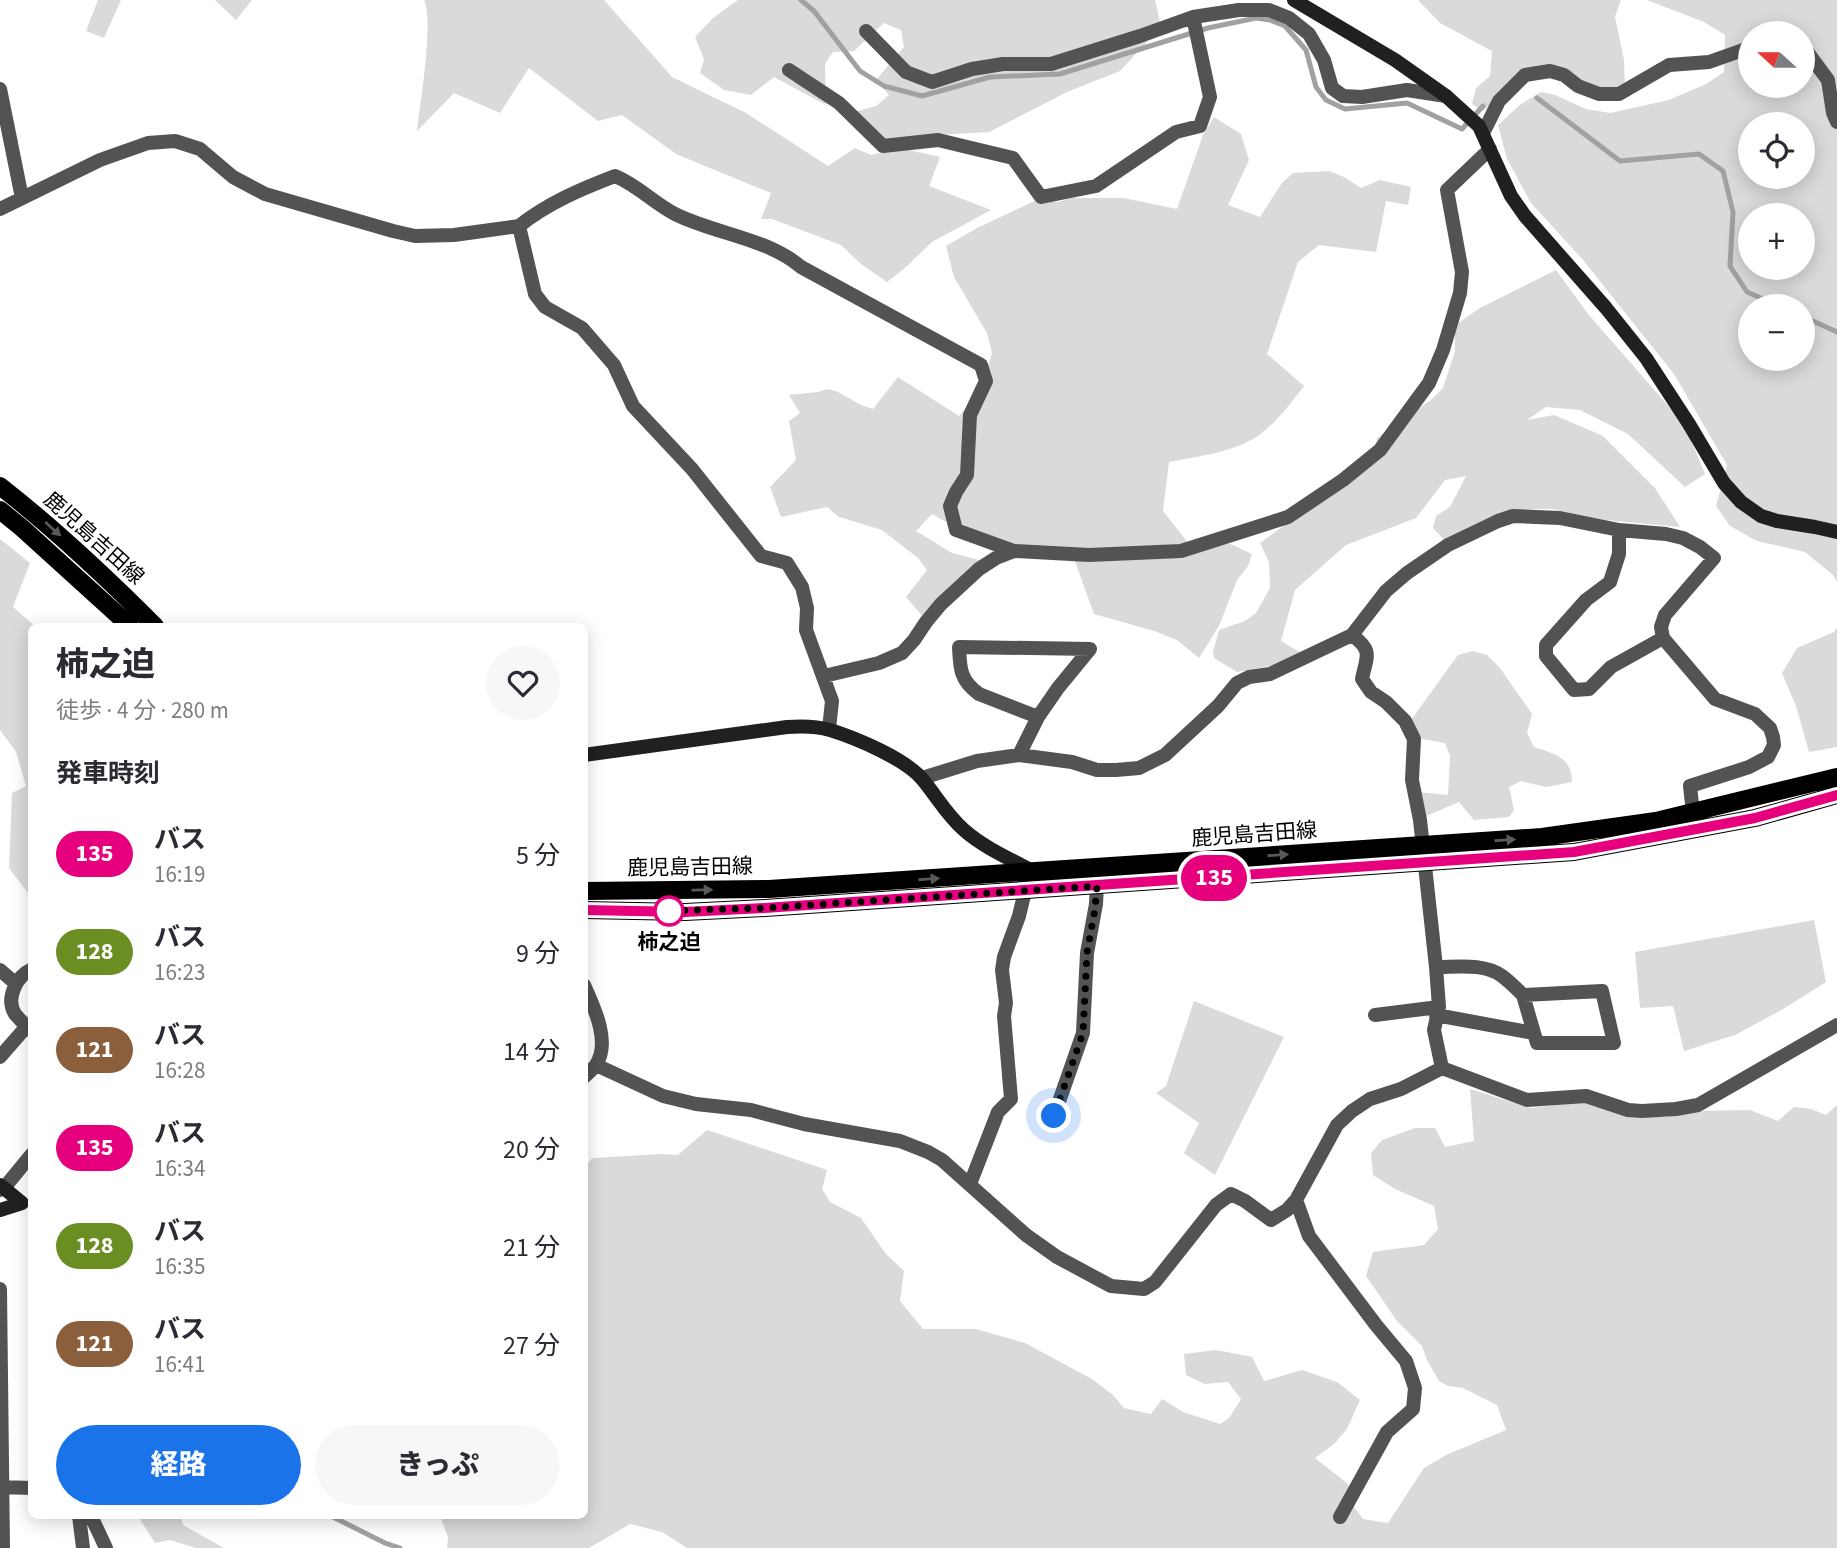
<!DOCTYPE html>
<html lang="ja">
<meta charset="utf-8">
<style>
body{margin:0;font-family:"Source Sans 3","Noto Sans JP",sans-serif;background:#f7f7f7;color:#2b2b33;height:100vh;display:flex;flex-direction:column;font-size:26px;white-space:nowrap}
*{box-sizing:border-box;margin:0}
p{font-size:23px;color:#7c7c81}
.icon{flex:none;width:38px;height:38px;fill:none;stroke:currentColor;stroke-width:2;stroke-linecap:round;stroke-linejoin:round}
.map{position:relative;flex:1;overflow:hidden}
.panel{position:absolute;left:28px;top:623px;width:560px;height:896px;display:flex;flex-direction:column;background:#fff;border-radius:10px;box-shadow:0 4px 18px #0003}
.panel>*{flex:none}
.badge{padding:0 14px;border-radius:23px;font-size:24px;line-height:46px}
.needle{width:46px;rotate:291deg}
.buttons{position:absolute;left:1738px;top:21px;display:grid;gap:14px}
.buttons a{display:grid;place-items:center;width:77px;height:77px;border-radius:50%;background:#fff;box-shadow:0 4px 18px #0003;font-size:35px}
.you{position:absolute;width:35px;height:35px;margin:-18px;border:5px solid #fff;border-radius:50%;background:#1a73e8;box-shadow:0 0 0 10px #1a73e833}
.map>.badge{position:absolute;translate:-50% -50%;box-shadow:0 0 0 4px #fff}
h2{padding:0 28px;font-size:26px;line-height:63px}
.round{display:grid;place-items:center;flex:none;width:74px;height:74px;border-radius:37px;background:#f7f7f7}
.summary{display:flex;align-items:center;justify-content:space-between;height:119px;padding:0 28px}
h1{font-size:33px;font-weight:800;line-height:52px}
.primary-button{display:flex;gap:14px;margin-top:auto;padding:14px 28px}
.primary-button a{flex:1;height:80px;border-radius:42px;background:#1a73e8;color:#fff;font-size:28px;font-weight:800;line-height:80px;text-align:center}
.primary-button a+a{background:#f7f7f7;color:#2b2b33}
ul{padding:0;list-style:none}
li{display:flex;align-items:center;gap:21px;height:98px;padding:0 28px}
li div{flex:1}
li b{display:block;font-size:26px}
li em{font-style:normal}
li .badge{min-width:77px;font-weight:700;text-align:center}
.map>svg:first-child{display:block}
.green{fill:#dadada;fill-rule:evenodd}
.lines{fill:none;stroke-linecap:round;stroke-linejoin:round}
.stream{stroke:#a1a1a1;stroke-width:5}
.street{stroke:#535353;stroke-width:14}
.secondary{stroke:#202020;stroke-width:14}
.primary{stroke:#000;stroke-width:18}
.oneway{fill:#595959}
.line-casing{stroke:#fff;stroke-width:16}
.line{stroke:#e6007e;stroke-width:10}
.walk{stroke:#000;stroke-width:7;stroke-dasharray:0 12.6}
.stop-dot{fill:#fff;stroke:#e6007e;stroke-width:3.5}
.labels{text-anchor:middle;stroke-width:5;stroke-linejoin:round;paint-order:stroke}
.street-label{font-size:21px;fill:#000;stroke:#fff}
.stop-label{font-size:21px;font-weight:bold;fill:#000;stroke:#fff}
</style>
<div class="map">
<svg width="1837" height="1548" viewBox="0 0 1837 1548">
<rect width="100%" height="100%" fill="#fff"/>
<path class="green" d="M98,0H121L104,38L86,31Z
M215,0H252L236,20Z
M424,0H604L672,77L746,113L828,166L855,148L871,155L900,148L940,157L929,186L991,210L932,242L906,267L887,282L861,264L841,245L772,219H761L771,193L676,154L622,115L598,121L529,68L500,113L454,93L417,131C420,105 434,20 424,0Z
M738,0H1155L1161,27L1120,71L1067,92L989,132L922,136L884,141L851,113L876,106L889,95L876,80L904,47L901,30L884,23L854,51L833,52L825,64L826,105L774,77L751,95L724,90L700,73L704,59L695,37L713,18Z
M1418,0H1621L1615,17L1624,60L1625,92L1602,98L1554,77L1520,81L1483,111L1472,104L1476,88L1490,76L1492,51L1440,23Z
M1647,0H1837V582L1833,575L1805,552L1757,541L1730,526L1716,506L1727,465L1674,374L1583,260L1531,203L1507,159L1498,125L1521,104L1541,92L1555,95L1586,109L1610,113L1669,100L1706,84L1724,72L1725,35L1704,22ZM1750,33H1802V86H1750ZM1750,124H1802V177H1750ZM1750,215H1802V268H1750ZM1750,306H1802V359H1750Z
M1214,117L1241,134L1249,160L1228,205L1260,217L1282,183L1293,173L1329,171L1344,177L1361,188L1380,180L1411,187L1408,205L1386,201L1376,252L1319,245L1298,262L1267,354L1304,386C1292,402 1275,424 1259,435C1233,453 1199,456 1169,462L1163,511L1189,544H1231L1252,554L1248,566L1237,580L1219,626L1199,658L1177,640L1154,631L1094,614L1073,556L982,542L932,514L916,531L952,553L990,563L925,619L906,597L927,570L918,558L882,530L839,517L827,507L781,517L770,487L796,460L789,421L800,413L789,395L818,392L827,389L836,391L861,405L873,409L898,377L959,416L981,392L992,353L987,333L954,277L946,246L977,228L1039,199L1058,202L1071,198H1124L1177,209L1203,135Z
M1556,270L1588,314L1684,424L1705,474L1685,487L1628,434L1580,410L1546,407L1527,420L1554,415L1603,436L1655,488L1680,527L1594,519L1553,509H1536L1509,512L1446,542L1433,528L1436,516L1450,507L1466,476L1445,480L1416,518L1346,545L1295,590L1281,641L1303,654L1285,663L1237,672L1214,658L1213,652L1219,630L1245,621L1256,613L1270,588L1269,562L1260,543L1372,462L1377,438L1431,400L1443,388L1455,351V325L1480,308Z
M0,539L30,563L13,607L35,626H32L31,897L9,868L12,793L26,786L16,752L0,730Z
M1837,627V747L1809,752L1796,706L1782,673L1797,648L1834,632Z
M1473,651L1487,655L1500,668L1532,714L1527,733L1534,747C1554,754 1572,757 1572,782L1546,787L1521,781L1509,787L1514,810L1509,817L1474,820L1459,802L1426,816L1416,792L1448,795L1450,756L1445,743L1422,739L1411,720L1458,655Z
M1814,920L1826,982L1783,1009L1735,1035L1684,1051L1673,1006L1640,1008L1635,952Z
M1194,1001L1284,1037L1215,1175L1184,1153L1199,1123L1156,1093L1166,1086Z
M1470,1089L1530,1108L1584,1102L1639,1117H1665L1694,1111L1750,1110L1778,1121L1794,1107L1811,1109L1826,1115L1837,1105V1548H687L662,1532L630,1524L589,1548H447L448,1537L440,1516H584V1169L592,1158L661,1154L678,1155L707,1130L827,1170L822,1189L830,1202L861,1218L886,1254L904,1271L900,1301L923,1329H976L1025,1343L1092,1379L1113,1395L1124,1408L1151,1414L1162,1399L1183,1412L1220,1424L1229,1418L1241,1399L1228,1382L1205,1384L1186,1375L1184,1354L1216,1350L1252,1357L1264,1381L1302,1370L1337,1382L1360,1400L1347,1429L1334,1444L1315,1458L1348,1484L1354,1507L1363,1519L1388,1523L1424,1468L1446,1455L1506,1430L1497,1405L1463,1388L1448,1386L1439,1381L1427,1360L1422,1346L1397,1321L1366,1276L1373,1252L1424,1245L1438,1229L1434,1206L1395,1189L1373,1175L1371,1153L1382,1140L1415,1128H1435L1445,1147L1474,1141Z
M138,1516H181L183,1525L224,1548H196L170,1540L155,1543Z"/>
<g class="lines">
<path class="stream" d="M801,0L814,11L860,71L884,86L922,96L990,77L1060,74L1208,28L1256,18L1270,20L1285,26L1306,50L1316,87L1326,100L1345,109L1407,103L1462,129L1483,106
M1537,98L1620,161L1699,154L1723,171L1733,212L1730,266L1747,292L1779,306
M1802,316L1837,332
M331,1516L385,1543L400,1548"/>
<path class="street" d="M866,31L906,72L932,82L972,69L1003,64H1051L1140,36L1193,17L1239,10H1269L1289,18L1309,34L1324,60L1332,88L1343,96L1362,97L1407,90L1446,96
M1802,50L1808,53L1828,80L1833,113L1837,122
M789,70L839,103L883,146L938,140L1013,158L1041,197L1096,186L1176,132L1200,126L1210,97L1193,17
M0,89L22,198
M1483,133L1499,101L1525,75L1550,71L1564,75L1578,86L1599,94H1619L1669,65L1709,62L1743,50L1750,46
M0,209L100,160L148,143L175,141L200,149L233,177L265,194L393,231L415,236L454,235L519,226L535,294L545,307L582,328L614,365L633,406L692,469L761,556L787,563L802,587L807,608L806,630L832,701L829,729
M519,226C548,203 581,189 615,176C637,185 654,203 675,214C715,234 767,238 801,267L981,365L986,381L970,415L967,475L956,492L950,506L956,530L1014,551
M1619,530V554L1610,582L1586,600L1546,645V656L1574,690L1589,689L1611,667L1663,638
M1352,635C1373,651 1367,655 1362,679L1371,692L1386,702L1405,721L1414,739L1412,780L1420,820L1436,967L1439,1007L1434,1030L1442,1068
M824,676L879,663L902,653L914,640L926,622L941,604L979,569L996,558L1014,551L1089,555L1181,551L1288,517L1343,480L1380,450L1429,383L1443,350L1460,293L1462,272L1447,190L1490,149
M1019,755L1038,717L1058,688L1090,649L959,647C960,669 960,680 979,694L1038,717
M922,778L977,761L1019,755L1072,762L1097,770H1116L1139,768L1165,755L1218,706L1237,683L1249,677L1270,674L1352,635L1386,591L1407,573L1448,545L1498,521L1513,516L1560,518L1619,530L1666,534L1683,538L1700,547L1714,558L1665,615L1661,627L1663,638L1715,699L1755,714L1770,728L1773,737L1774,745L1768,757L1749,767L1690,786L1693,813
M1436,967C1458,967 1484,963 1502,976C1510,982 1517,989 1523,995L1602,991L1614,1043H1537L1534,1033L1436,1015
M32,969C17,976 5,998 15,1014C20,1020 26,1026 32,1031
M0,970L15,983
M584,985C594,1007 611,1042 596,1065C593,1069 588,1073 584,1077
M1523,995L1534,1033
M1375,1015L1439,1007
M0,1057L27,1026
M596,1065L663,1096L696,1104L751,1110L804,1124L900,1141L928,1152L942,1160L1026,1235L1057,1257L1111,1286L1144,1289L1155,1282L1216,1205L1231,1194L1245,1201L1271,1220L1287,1210L1296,1200L1337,1125L1352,1111L1370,1099L1401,1089L1442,1068
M1442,1068L1527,1100L1586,1096L1628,1110L1642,1111L1676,1109L1698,1105L1837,1025
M1054,1116L1083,1033L1087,953L1096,904L1097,886
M970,1184L998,1112L1011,1099L1004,1016L1006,1003L1002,970L1004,957L1019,916L1025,891
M0,1190L4,1188L32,1154
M1296,1200L1309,1236L1376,1325L1406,1361L1415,1388L1413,1409L1387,1432L1340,1517
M0,1289L3,1548
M0,1487L32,1488
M79,1516L83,1548
M91,1516L106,1548"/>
<path class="secondary" d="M1294,0L1395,60L1446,96L1479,126L1511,196L1525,216L1606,308L1646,358L1689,424L1724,483L1741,502L1761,516L1777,521L1815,527L1837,532
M584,755L787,727C801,726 816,726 830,730C856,738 906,759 923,780C937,797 947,815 964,830C983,847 1010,859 1033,871
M0,1185L22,1203
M0,1210L22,1203"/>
<path class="primary" d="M0,486C55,529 106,577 155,626
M0,510L22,528L130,626
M584,891L769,889L1542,837L1656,821L1837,777
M584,910L685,912L765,908L1574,852L1755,818L1837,795"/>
</g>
<defs><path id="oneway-solid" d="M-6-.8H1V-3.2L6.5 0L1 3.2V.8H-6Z" transform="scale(1.75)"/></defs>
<g class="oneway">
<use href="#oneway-solid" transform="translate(53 529) rotate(42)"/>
<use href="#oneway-solid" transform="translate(1505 840) rotate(-4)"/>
<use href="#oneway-solid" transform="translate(1278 855) rotate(-4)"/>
<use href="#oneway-solid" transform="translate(929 879) rotate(-4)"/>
<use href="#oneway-solid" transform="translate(702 890) rotate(-1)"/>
</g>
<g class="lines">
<g class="line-casing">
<path id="line" d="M584,910L685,912L765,908L1574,852L1755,818L1837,795"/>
</g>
<use href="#line" class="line"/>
<path class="walk" d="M669,911H658L765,908L1097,886L1095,909L1087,953L1083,1033L1054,1116"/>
</g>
<circle class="stop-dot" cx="669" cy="911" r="14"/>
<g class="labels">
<g class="street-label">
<text transform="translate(94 538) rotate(42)" y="7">鹿児島吉田線</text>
<text transform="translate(1254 834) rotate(-4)" y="7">鹿児島吉田線</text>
<text transform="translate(690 867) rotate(-1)" y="7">鹿児島吉田線</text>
</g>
<g class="stop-label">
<text x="669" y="949">柿之迫</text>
</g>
</g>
</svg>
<div class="buttons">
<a><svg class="needle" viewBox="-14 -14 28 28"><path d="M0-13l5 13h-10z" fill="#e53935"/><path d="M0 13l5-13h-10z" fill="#7c7c81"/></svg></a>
<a><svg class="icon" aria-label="locate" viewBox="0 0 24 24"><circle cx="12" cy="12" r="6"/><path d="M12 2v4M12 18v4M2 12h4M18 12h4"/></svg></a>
<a>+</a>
<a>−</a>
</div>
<div class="you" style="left:1054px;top:1116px"></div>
<b class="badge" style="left:1214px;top:878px;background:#e6007e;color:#fff">135</b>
<section class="panel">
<div class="summary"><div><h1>柿之迫</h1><p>徒歩 · 4 分 · 280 m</p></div><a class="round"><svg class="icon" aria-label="heart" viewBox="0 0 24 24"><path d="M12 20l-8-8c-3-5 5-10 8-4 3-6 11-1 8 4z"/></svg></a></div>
<h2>発車時刻</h2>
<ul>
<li><span class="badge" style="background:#e6007e;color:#fff">135</span><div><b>バス</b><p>16:19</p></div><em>5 分</em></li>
<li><span class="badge" style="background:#6b8e23;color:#fff">128</span><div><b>バス</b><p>16:23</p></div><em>9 分</em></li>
<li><span class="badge" style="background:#8b5e3c;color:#fff">121</span><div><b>バス</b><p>16:28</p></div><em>14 分</em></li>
<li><span class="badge" style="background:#e6007e;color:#fff">135</span><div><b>バス</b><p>16:34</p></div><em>20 分</em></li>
<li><span class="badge" style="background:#6b8e23;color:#fff">128</span><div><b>バス</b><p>16:35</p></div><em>21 分</em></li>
<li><span class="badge" style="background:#8b5e3c;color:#fff">121</span><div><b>バス</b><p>16:41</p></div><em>27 分</em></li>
</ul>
<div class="primary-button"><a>経路</a><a>きっぷ</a></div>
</section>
</div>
